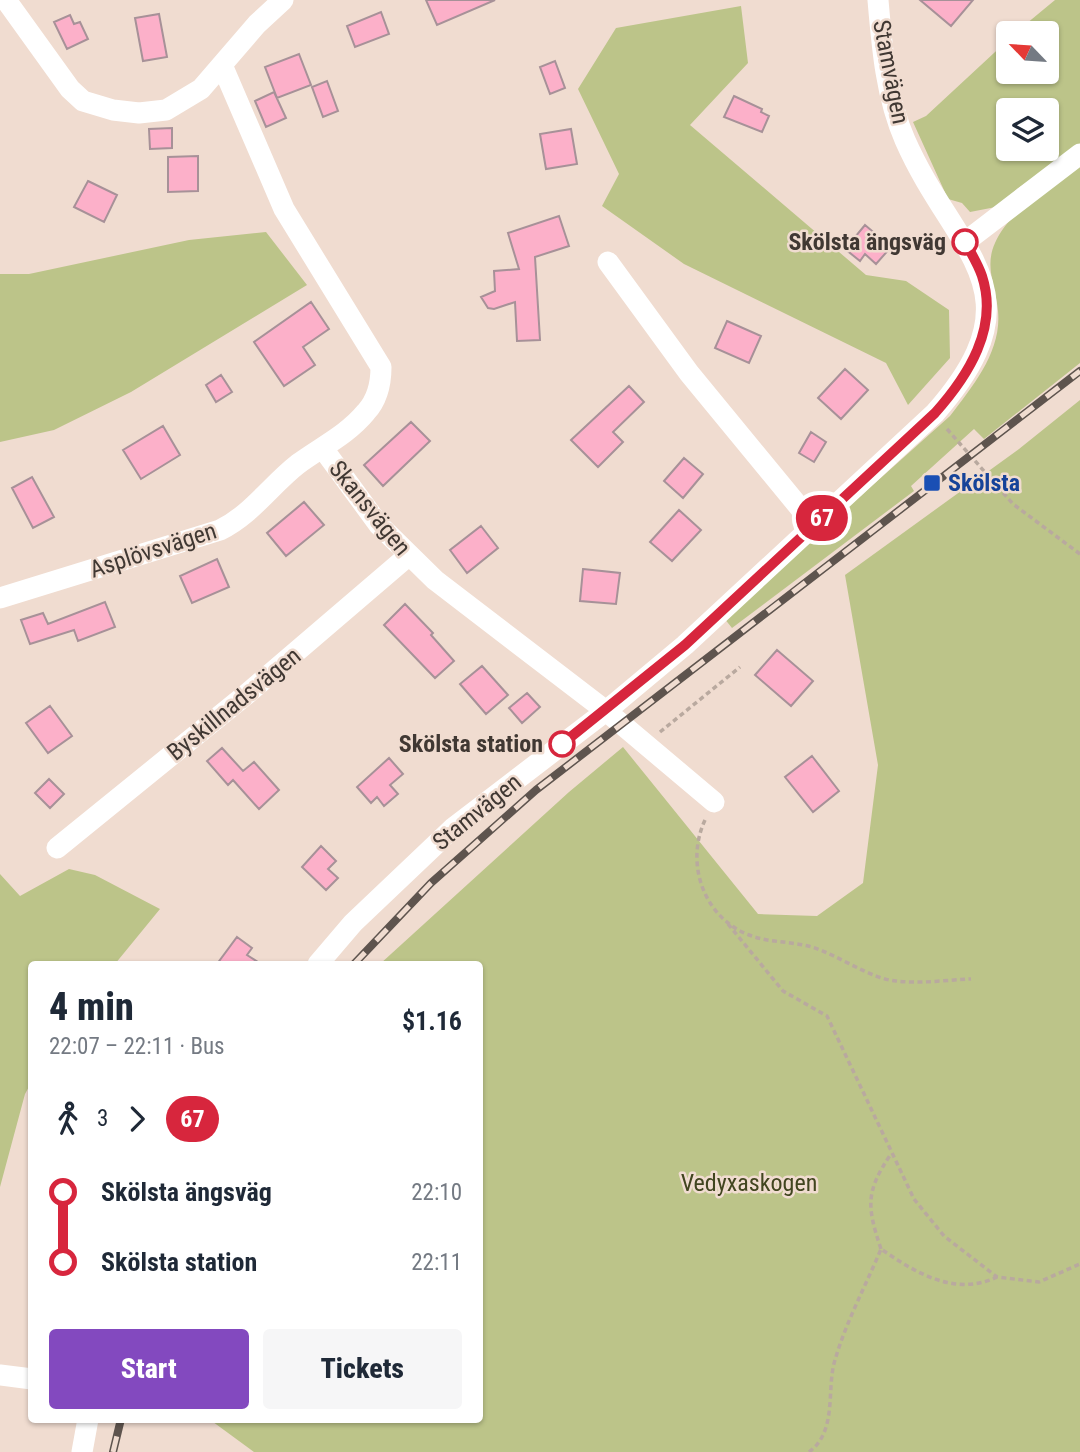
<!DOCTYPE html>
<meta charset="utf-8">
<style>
body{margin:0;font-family:"Roboto Condensed",sans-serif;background:#f6f6f7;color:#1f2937;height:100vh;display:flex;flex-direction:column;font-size:26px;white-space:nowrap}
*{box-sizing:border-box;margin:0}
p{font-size:23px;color:#747a83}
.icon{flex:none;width:38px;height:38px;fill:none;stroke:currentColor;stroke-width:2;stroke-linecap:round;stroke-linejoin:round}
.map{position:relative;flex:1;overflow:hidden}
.panel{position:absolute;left:28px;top:961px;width:455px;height:462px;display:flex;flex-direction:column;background:#fff;border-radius:7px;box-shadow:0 2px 5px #0004}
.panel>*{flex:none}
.badge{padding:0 14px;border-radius:23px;font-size:24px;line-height:46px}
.needle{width:46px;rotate:295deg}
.buttons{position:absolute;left:996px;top:21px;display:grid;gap:14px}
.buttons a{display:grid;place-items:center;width:63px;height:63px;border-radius:7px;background:#fff;box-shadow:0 2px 5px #0004;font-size:35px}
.map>.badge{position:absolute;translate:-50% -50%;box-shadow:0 0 0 4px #fff}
.legs{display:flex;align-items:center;gap:10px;height:77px;padding:0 21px;font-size:23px}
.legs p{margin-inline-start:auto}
.head{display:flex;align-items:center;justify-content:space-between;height:119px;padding:0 21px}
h1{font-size:38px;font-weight:800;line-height:52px}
.cta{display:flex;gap:14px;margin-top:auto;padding:14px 21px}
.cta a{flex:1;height:80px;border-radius:7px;background:#8349bf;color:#fff;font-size:28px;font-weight:800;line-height:80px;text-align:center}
.cta a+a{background:#f6f6f7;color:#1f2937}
ul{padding:0 21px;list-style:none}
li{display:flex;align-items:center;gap:24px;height:70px;font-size:26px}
li i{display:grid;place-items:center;width:10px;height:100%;margin:0 9px;background:currentColor}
li i::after{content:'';width:18px;height:18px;margin:-9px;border:5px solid;border-radius:50%;background:#fff}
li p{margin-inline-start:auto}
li:first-child i{background:linear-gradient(#0000 50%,currentColor 0)}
li:last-child i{background:linear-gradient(currentColor 50%,#0000 0)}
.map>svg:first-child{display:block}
.green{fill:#bcc489;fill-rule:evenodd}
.building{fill:#fcb0c9;stroke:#a79198;stroke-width:2}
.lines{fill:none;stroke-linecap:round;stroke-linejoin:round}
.path{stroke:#b9a99f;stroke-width:3.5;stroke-dasharray:5 3.5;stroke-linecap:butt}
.street{stroke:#fff;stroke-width:21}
.rail-casing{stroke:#5e544e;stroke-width:8}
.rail{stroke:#f0dcd0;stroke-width:5;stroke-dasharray:16;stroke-linecap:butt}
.line-1-casing{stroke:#fff;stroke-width:16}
.line-1{stroke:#d7263d;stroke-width:10}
.stop-1-dot{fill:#fff;stroke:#d7263d;stroke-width:3.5}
.transit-dot{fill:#1a4fb4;stroke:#f0dcd0;stroke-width:2.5}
.labels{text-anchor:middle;stroke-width:5;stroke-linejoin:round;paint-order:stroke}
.street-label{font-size:24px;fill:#403833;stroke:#f0dcd0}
.stop-label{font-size:24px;font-weight:bold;fill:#403833;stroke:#f0dcd0;text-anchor:end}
.transit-label{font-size:24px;font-weight:bold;fill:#164399;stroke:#f0dcd0;text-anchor:start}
.park-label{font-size:24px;fill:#41451f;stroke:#f0dcd0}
</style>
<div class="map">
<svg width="1080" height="1452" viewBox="0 0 1080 1452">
<rect width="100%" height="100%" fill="#f0dcd0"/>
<path class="green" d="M1055,0H1080V146L1017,189L1001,206L970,212L962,203L948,199L913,122L926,116L1008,40V72H1046V33H1015ZM1008,110H1046V149H1008Z
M741,6L748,63L690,125L866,275L906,281L949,310L950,358L908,405L886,363L684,264L602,206L619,174L578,89L616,28Z
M1080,163V363L984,439L974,429L911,486L914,491L732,628L724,618L950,416C973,386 1002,351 998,311C996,287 984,267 995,243C1010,209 1052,186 1080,163Z
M266,232L307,285L131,392L54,430L0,442V274H29L189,240Z
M1080,400V1452H254L209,1419H480V964H380L569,792L623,747L758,914L817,916L863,883L878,765L845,575L1019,449Z
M69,869L95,875L160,909L115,964H32L31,1083L25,1094L0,1187V874L20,896Z"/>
<path class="building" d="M426,0H495L437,25Z
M920,0H973L951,26Z
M381,12L389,34L355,47L347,26Z
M159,14L167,57L143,61L135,18Z
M70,15L74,24L80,22L88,39L67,49L54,22Z
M299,54L311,85L277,98L265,67Z
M555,61L565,88L550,94L540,67Z
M327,81L338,111L323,117L312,87Z
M274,92L286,118L266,127L255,101Z
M734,96L762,109L761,112L769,116L762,132L724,117Z
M172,128V148L150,149L149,129Z
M571,129L577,164L546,169L540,134Z
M198,156V191L168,192V157Z
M88,181L117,195L104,222L74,207Z
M559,216L569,246L535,257L540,340L517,341L515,302L494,309L488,308L481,297L495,291L494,271L519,269L508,233Z
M865,225L891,247L876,264L865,254L860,261L845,249Z
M311,302L329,329L303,347L315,365L284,386L254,342Z
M727,321L761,336L749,363L715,348Z
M845,369L868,390L841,419L818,398Z
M221,375L232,392L216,402L206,385Z
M629,386L644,402L613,432L623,442L598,467L571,440Z
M411,422L430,441L383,486L364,465Z
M163,426L180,455L141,479L123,450Z
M811,432L826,442L814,462L799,453Z
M684,458L703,474L683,498L664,481Z
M32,477L54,517L33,528L12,488Z
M304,502L324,525L286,556L267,533Z
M679,510L701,530L672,561L650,542Z
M481,526L498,548L467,573L450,550Z
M217,559L229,587L192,603L180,576Z
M583,569L620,573L616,604L580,601Z
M105,602L115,627L78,641L74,630L30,644L21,620L43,613L48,624Z
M405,604L433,633L431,635L454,661L435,678L384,625Z
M777,650L813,681L791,706L755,675Z
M482,666L508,695L486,714L460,684Z
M527,693L540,707L522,723L509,708Z
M50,706L72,736L48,753L26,723Z
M222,748L243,771L254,762L279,790L259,809L233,780L228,785L207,761Z
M812,756L839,791L813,812L785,777Z
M389,758L403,774L390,785L398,794L384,806L377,797L371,803L357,787Z
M49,779L64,794L50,808L35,793Z
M321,846L336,861L328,869L338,878L326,890L302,867Z
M237,937L252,948L247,955L261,964H217Z"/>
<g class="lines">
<path class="path" d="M947,429L1013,504L1080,554
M660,732L740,667
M705,820C685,863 703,917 749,935C769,943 791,941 812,947C838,955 871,979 896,981C920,984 947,980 971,979
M728,924L783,991L827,1016L914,1199L944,1236L997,1277L1039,1282L1080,1264
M881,1249C867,1207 865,1192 891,1154
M809,1452C838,1431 826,1388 835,1360C846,1322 866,1285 881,1249C916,1273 955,1297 997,1277"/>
<path class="street" d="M6,0L70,89L83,101L113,110L139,113L166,110L201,89L257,24L283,0
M965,242L1080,154
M608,262L689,373L814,525
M324,450L379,525L435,580L606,711L714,802
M0,598L220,530C251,515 271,485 298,464C321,447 347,435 366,412C378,399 381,384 381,367L284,209L222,65
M57,848L248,693L408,556
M318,964L353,923L453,828L606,711L685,645L935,413C1043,290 955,254 905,140C886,97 882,47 878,0
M0,1375L32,1379
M82,1452L88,1419"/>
<g class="rail-casing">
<path id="rail" d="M354,964L431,883L536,790L1080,371
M113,1452L121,1419"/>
</g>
<use href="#rail" class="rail"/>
</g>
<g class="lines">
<g class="line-1-casing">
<path id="line-1" d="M562,744L685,645L935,413C968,376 999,328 982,276C978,264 971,253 965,242"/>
</g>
<use href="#line-1" class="line-1"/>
</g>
<g class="stop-1-dot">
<circle cx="965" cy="242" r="12"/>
<circle cx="562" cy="744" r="12"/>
</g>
<rect class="transit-dot" x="923" y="474" width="18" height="18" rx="3.5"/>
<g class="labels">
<g class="street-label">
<text transform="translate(891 72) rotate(79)" y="8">Stamvägen</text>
<text transform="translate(370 508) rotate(51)" y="8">Skansvägen</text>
<text transform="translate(153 550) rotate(-18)" y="8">Asplövsvägen</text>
<text transform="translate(234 704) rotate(-39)" y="8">Byskillnadsvägen</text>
<text transform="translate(477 812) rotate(-39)" y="8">Stamvägen</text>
</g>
<g class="stop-label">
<text x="946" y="250">Skölsta ängsväg</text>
<text x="543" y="752">Skölsta station</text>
</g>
<g class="transit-label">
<text x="948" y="491">Skölsta</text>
</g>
<g class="park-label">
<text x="749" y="1191">Vedyxaskogen</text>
</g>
</g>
</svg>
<div class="buttons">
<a><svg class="needle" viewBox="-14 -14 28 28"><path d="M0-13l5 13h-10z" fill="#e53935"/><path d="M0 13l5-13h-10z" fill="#747a83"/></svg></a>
<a><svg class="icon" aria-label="layers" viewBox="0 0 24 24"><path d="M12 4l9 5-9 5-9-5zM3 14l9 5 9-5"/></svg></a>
</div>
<b class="badge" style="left:822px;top:518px;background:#d7263d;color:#fff">67</b>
<section class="panel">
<div class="head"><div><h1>4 min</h1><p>22:07 – 22:11 · Bus</p></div><b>$1.16</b></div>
<div class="legs"><svg class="icon" aria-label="walk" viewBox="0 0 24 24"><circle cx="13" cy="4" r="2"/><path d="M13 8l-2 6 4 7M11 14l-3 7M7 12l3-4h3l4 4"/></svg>3<svg class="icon" aria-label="forward" viewBox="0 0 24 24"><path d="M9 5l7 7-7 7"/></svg><b class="badge" style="background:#d7263d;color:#fff">67</b></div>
<ul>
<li><i style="color:#d7263d"></i><b>Skölsta ängsväg</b><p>22:10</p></li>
<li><i style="color:#d7263d"></i><b>Skölsta station</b><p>22:11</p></li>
</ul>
<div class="cta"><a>Start</a><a>Tickets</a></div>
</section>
</div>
